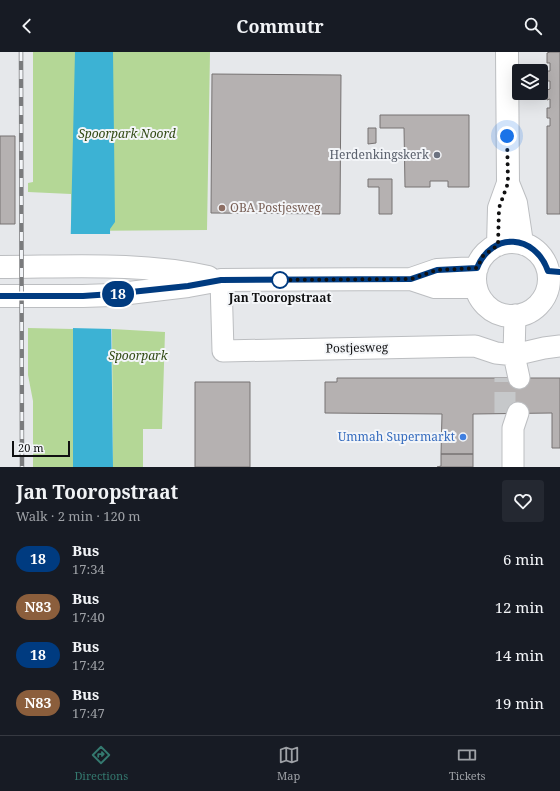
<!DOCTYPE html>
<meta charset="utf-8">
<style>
body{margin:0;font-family:"Noto Serif",serif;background:#242831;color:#f1f3f6;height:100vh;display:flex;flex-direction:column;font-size:15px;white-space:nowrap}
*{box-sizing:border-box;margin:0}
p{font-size:13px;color:#9ea1a6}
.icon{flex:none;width:22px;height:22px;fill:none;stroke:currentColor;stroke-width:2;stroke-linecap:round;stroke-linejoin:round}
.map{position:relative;height:415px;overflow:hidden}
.drawer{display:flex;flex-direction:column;background:#171b24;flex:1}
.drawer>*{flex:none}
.badge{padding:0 8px;border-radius:13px;font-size:14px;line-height:26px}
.controls{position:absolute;left:512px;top:12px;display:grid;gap:8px}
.controls a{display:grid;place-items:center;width:36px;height:36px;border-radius:4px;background:#171b24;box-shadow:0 4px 16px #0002;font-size:20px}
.scale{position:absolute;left:12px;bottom:10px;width:58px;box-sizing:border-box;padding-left:4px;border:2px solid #101011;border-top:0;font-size:11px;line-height:14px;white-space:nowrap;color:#101011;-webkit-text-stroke:3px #f3f5f8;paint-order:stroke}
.you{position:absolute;width:20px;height:20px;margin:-10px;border:3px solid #fff;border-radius:50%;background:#1a73e8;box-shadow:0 0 0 6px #1a73e833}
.map>.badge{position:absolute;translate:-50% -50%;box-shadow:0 0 0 2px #fff}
.round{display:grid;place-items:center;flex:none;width:42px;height:42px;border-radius:4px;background:#242831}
.head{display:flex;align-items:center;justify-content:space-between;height:68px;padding:0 16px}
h1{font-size:19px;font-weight:700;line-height:30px}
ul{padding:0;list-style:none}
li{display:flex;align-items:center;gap:12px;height:48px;padding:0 16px}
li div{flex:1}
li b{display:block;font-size:15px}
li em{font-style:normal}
li .badge{min-width:44px;font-weight:700;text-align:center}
header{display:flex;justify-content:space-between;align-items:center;height:52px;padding:0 16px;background:#171b24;font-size:18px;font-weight:700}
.dock{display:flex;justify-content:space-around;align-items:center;height:56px;border-top:1px solid #363941;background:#171b24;font-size:11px;color:#9ea1a6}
.dock a{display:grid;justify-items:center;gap:2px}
.dock .selected{color:#34796f}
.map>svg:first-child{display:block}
.green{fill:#b4d796}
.water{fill:#3cb2d4}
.pier{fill:#e6e8eb}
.building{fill:#b5b1b1;stroke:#777373}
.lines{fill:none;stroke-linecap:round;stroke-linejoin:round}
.street-tunnel{stroke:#c6c8ca;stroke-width:21;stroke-dasharray:21 10;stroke-linecap:butt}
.street-casing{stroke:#bcbec1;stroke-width:23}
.secondary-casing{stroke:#bcbec1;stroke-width:24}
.street{stroke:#fff;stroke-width:21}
.secondary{stroke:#fff;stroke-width:22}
.rail-casing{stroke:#7a7b7d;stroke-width:4.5}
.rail{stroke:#f3f5f8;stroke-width:3;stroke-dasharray:9;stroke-linecap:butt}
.line-casing{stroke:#fff;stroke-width:9}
.line{stroke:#003b80;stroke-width:6}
.walk{stroke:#101011;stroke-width:4;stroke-dasharray:0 7.2}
.worship-dot{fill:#6b7280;stroke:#f3f5f8;stroke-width:1.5}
.education-dot{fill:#8d6e63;stroke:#f3f5f8;stroke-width:1.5}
.stop-dot{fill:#fff;stroke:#003b80;stroke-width:2}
.shop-dot{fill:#3f7fe0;stroke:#f3f5f8;stroke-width:1.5}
.labels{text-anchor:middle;stroke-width:4;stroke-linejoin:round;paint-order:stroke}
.park-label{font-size:12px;font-style:italic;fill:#314a14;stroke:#f3f5f8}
.worship-label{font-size:12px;fill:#5b616d;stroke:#f3f5f8;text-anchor:end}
.education-label{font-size:12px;fill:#785e54;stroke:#f3f5f8;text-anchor:start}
.stop-label{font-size:12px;font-weight:bold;fill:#101011;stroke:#f3f5f8}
.street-label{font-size:12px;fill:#101011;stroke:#f3f5f8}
.shop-label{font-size:12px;fill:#366cbe;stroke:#f3f5f8;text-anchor:end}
</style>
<header><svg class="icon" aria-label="back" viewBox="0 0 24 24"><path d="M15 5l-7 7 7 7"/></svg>Commutr<svg class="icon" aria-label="search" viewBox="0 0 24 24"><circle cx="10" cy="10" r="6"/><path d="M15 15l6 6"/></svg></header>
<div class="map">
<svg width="560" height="415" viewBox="0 0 560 415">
<rect width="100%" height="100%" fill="#e6e8eb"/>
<path class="green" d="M33,0H210L207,178L71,179V142L28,140V131L33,130Z
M28,276L73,277V415H33V349L28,323Z
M112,277L165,280L162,377H143V415H113Z"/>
<path class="water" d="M75,0H113L115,170L110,177L113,415H73V277L70,214Z"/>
<path class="pier" d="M69,182H112V277L71,276Z"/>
<path class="building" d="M550,0H560V162H547V74H550V66H547V56H550V47L547,48V38L550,37V29H547V19H550V11H547V1Z
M212,22L341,23L340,162L211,161Z
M380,63H469V135H448V129H430V135H405L404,76H380Z
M368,76H376V91L368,92Z
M0,84H15V172H0Z
M368,127H392V162H379V135H368Z
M337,326H560V396H552V361L473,362V402H441L442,362L325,361V330H337Z
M195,330H250V415H195Z
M441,402H473V415H437L441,414Z"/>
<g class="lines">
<path class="street-tunnel" d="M505,361V326"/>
<g class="street-casing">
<path id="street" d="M221,228L223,299L475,294L496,301L514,303L544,296L560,294
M515,263L514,303L519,326
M513,415V376L518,361"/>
</g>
<g class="secondary-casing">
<path id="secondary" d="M507,0L508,131L516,151L522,191
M475 227a37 37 0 1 1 74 0a37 37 0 1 1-74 0Z
M498,193L499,156L508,131
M0,215C69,215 140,210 208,225
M411,227L437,218L477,216
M0,244H83L112,243L188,234L221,228L411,227L435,235H476"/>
</g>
<use href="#street" class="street"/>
<use href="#secondary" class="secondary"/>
<g class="rail-casing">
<path id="rail" d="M21,0L22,415"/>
</g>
<use href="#rail" class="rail"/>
</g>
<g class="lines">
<g class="line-casing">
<path id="line" d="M0,244H83L112,242L188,234L221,228L411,227L437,218L477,216C492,179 535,182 548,219L560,220"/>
</g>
<use href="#line" class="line"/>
<path class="walk" d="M280,228H278L411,227L437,218L477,216L483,204L498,193L499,156L508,131L507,84"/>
</g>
<circle class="worship-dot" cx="437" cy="103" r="4"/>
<circle class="education-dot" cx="222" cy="156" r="4"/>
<circle class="stop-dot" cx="280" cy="228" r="8"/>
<circle class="shop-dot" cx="463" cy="385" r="4"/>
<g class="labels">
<g class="park-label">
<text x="127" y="86">Spoorpark Noord</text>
<text x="138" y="308">Spoorpark</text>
</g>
<g class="worship-label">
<text x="429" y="107">Herdenkingskerk</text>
</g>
<g class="education-label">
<text x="230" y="160">OBA Postjesweg</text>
</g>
<g class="stop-label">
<text x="280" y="250">Jan Tooropstraat</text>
</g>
<g class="street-label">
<text transform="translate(357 296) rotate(-1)" y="4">Postjesweg</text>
</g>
<g class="shop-label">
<text x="455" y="389">Ummah Supermarkt</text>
</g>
</g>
</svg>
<div class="controls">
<a><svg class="icon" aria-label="layers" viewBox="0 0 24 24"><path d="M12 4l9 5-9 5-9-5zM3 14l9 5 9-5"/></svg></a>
</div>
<div class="scale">20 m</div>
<div class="you" style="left:507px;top:84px"></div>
<b class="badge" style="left:118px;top:242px;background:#003b80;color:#fff">18</b>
</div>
<section class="drawer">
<div class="head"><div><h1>Jan Tooropstraat</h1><p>Walk · 2 min · 120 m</p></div><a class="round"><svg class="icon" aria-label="heart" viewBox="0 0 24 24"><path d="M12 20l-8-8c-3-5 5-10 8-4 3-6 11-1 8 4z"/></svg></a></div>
<ul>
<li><span class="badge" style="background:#003b80;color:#fff">18</span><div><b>Bus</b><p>17:34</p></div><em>6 min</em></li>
<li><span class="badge" style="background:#8b5e3c;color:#fff">N83</span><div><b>Bus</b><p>17:40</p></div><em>12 min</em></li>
<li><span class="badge" style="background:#003b80;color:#fff">18</span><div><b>Bus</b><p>17:42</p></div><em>14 min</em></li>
<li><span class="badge" style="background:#8b5e3c;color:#fff">N83</span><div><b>Bus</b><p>17:47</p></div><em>19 min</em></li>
</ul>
</section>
<nav class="dock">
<a class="selected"><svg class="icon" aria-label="directions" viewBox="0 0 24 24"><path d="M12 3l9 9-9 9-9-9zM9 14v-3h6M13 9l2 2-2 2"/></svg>Directions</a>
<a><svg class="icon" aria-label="map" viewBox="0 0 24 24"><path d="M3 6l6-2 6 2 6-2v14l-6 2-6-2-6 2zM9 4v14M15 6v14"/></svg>Map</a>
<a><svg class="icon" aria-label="tickets" viewBox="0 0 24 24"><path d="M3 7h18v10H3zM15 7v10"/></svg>Tickets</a>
</nav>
